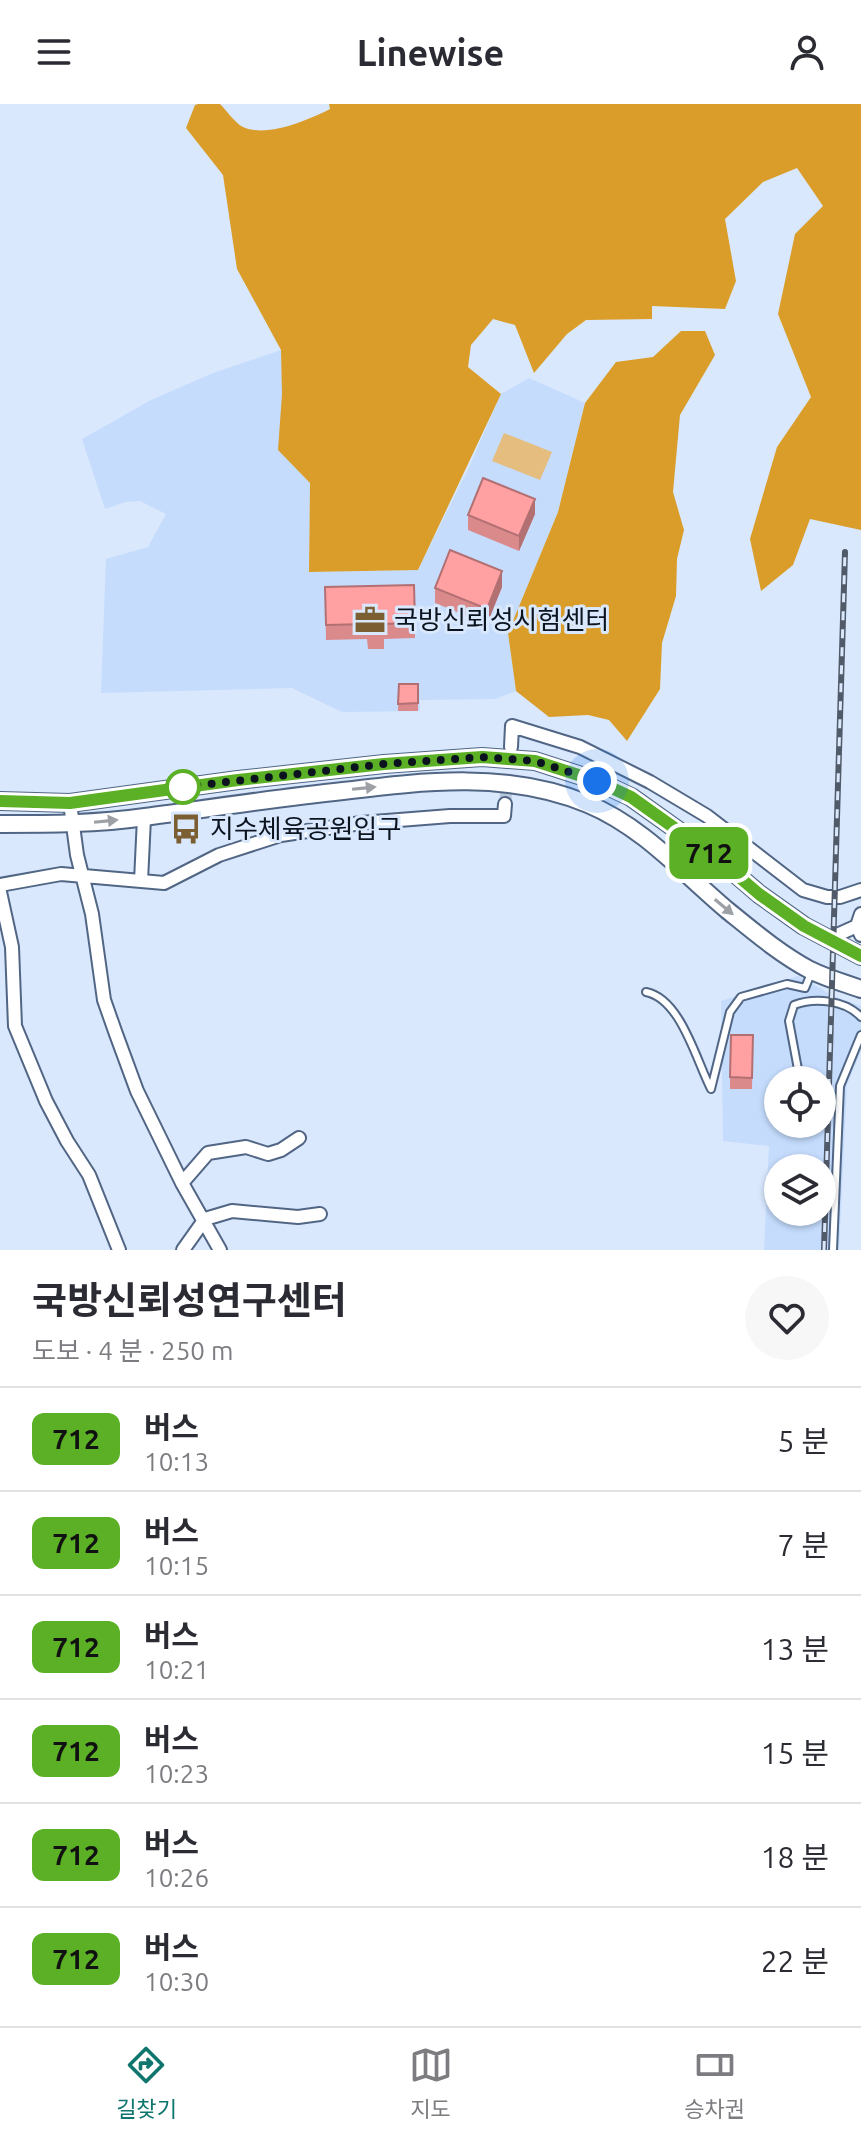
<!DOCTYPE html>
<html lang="ko">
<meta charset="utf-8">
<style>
body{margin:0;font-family:Ubuntu,"Noto Sans KR",sans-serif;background:#f7f7f7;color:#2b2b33;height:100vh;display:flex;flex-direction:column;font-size:30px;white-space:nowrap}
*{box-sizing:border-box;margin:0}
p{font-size:26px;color:#7c7c81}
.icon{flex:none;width:44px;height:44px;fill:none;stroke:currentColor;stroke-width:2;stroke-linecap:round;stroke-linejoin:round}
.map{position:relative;height:1146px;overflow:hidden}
.sheet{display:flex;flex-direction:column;background:#fff;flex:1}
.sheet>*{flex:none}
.badge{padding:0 16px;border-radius:12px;font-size:28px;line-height:52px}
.controls{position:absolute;left:764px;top:962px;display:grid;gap:16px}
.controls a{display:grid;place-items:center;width:72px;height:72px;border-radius:50%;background:#fff;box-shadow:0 2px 6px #0004;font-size:40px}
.you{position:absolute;width:40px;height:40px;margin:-20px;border:6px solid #fff;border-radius:50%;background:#1a73e8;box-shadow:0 0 0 12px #1a73e833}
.map>.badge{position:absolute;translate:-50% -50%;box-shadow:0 0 0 4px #fff}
.round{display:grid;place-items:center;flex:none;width:84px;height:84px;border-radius:42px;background:#f7f7f7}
.summary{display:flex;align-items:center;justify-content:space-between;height:136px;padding:0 32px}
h1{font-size:38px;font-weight:700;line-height:60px}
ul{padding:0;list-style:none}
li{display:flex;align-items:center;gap:24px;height:104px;padding:0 32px;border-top:2px solid #e1e1e2}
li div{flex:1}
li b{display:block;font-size:30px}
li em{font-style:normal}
li .badge{min-width:88px;font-weight:700;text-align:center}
header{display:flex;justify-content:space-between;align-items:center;height:104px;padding:0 32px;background:#fff;font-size:36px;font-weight:700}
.dock{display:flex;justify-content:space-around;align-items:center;height:112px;border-top:2px solid #e1e1e2;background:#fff;font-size:22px;color:#7c7c81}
.dock a{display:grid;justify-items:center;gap:4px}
.dock .selected{color:#0f766e}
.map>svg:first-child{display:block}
.built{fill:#c5dcfd;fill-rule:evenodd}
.green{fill:#e5bd7f}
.forest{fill:#da9d29}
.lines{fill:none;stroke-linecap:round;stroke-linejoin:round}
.street-tunnel{stroke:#bac8dc;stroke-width:12;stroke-dasharray:12 6;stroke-linecap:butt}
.lane-casing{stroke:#516684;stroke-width:10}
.street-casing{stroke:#516684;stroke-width:16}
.secondary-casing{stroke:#516684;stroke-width:20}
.lane{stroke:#fff;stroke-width:6}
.street{stroke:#fff;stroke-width:12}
.secondary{stroke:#fff;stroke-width:16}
.rail-casing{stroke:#505a69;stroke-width:6}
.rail{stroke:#d9e8fd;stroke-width:3;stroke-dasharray:9;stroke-linecap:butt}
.wall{fill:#db8a8c}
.shaded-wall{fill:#b27072}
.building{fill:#ffa0a3;stroke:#b27072;stroke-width:2}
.oneway{fill:#9da1a5}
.line-casing{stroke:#fff;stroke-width:18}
.line{stroke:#5bb025;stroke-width:12}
.walk{stroke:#0b131e;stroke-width:8;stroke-dasharray:0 14.4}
.stop-dot{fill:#fff;stroke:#5bb025;stroke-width:4}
.labels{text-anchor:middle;stroke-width:6;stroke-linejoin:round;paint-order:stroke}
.poi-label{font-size:26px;fill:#0b131e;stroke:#d9e8fd;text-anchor:start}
</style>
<header><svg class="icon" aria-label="menu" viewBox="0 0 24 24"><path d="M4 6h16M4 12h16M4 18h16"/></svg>Linewise<svg class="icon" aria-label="person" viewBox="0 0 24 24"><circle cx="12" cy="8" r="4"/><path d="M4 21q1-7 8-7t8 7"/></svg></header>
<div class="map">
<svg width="861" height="1146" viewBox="0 0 861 1146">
<rect width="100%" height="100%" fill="#d9e8fd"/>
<path class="built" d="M281,246L289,354L310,379L309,468L418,466L469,363L501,290L529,274L585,299L558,408L508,529L516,587L495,595L420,596V607L342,608L292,584L101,589L106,455L148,443L166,410L140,397L125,398L105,405L82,335L151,296L213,269Z
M798,872L836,893L861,902V947L847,981L839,1146H764L769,1042L723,1037L721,897ZM778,976H822V1020H778ZM778,1064H822V1108H778Z"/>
<path class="green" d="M504,329L552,348L540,376L492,357Z"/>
<path class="forest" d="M198,0H220C227,7 235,19 243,23C267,34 308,16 330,5L329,0H861V426L810,415L793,461L761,487L750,435L777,343L811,293L778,210L795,130L823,102L797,64L763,78L725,115L736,177L725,205L652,202V215L586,216L567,230L534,269L515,221L493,215L471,241L468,263L501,290L418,466L309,468L310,379L278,346L282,290L281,246L237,165L223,71L186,24L195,1Z
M681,227H705L715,251L680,311L673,388L684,426L677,455L676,492L662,539L660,585L627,637L609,616L588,611L549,613L516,587L508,529L558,408L585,299L616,258L653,253Z"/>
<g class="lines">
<path class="street-tunnel" d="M505,700L510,650"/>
<g class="lane-casing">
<path id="lane" d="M646,888C681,895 696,956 711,985L730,908L741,893L787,880L805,884L812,867
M800,976L789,917L794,901C815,893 845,896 861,913
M803,1020V1022
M833,1146L840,982L861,931"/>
</g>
<g class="street-casing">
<path id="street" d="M511,643L512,622L580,643L650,678L707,712L803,786L827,793H840L861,786
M70,699L77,751L92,810L104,896L116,930L137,987L182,1079L220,1146
M141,777L144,714
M0,781L61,770L164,779L219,751L281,731L361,719L450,712H504L505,700
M0,788L12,843L15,922L46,997L67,1037L89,1071L119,1146
M861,810L857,822L861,831
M828,835L857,822
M182,1079L208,1049L246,1043L268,1050L281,1046L299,1034
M183,1146L205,1115L232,1107L298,1113L320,1110"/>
</g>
<g class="secondary-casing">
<path id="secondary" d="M0,697L70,699L238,676L384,660L482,653L535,657L597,677L631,693L718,755L759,790L804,822L861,852
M0,720C49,720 97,720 145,713C211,704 277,694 343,687C426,677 509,667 588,700C643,723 682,768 727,806C753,827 780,850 810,866C826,874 844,879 861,885"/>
</g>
<use href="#lane" class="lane"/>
<use href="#street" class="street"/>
<use href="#secondary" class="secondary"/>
<g class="rail-casing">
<path id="rail" d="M824,1146L845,448"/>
</g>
<use href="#rail" class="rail"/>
</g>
<path class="wall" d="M535,410L519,447L468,426V411Z
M325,483L415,519V534L384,535V545H368L367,535L326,536Z
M502,483L487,520L435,499V484Z
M399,580H418V607H398Z
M753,931L752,985H730V973Z"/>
<path class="shaded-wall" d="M535,395V410L519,447V432Z
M502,467V483L487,520V505Z"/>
<path class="building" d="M483,374L535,395L519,432L468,411Z
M450,446L502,467L487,505L435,484Z
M414,481L415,519L383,520L384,530H368L367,520L326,521L325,483Z
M399,580H418V599L398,600Z
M731,931H753L752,974L730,973Z"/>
<defs><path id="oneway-solid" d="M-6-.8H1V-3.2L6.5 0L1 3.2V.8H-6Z" transform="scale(2)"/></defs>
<g class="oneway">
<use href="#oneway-solid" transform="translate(364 684) rotate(-6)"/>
<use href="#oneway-solid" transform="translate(106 717) rotate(-6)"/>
<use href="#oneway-solid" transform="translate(724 803) rotate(40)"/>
</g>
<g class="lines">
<g class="line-casing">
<path id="line" d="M0,697L70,699L238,676L384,660L482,653L535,657L597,677L631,693L718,755L759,790L804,822L861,852"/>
</g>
<use href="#line" class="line"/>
<path class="walk" d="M183,683L384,660L482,653L535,657L597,677"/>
</g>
<defs>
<g id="office-bare" transform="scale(2.4)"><path d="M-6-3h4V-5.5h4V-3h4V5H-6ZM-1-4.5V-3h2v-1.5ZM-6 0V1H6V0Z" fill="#7b5f32" stroke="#d9e8fd" stroke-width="2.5" paint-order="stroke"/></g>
<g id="bus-bare" transform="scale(2.4)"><path d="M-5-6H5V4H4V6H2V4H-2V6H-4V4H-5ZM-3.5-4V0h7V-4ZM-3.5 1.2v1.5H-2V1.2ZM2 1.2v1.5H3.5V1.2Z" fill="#7b5f32" stroke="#d9e8fd" stroke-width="2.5" paint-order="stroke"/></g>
</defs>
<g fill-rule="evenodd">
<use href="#office-bare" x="370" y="516"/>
<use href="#bus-bare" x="186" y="725"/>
</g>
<circle class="stop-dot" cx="183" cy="683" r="16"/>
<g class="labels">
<g class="poi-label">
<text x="394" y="525">국방신뢰성시험센터</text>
<text x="210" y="734">지수체육공원입구</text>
</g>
</g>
</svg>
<div class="controls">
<a><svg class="icon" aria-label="locate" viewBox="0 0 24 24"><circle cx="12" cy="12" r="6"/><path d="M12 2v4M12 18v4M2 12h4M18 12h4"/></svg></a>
<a><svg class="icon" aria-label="layers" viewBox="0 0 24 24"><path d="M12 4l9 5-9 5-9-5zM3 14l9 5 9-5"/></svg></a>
</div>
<div class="you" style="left:597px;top:677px"></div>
<b class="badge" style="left:709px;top:749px;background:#5bb025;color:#111">712</b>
</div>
<section class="sheet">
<div class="summary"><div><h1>국방신뢰성연구센터</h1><p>도보 · 4 분 · 250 m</p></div><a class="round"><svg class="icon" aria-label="heart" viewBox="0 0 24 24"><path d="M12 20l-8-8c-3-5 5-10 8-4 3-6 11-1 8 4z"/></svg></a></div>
<ul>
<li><span class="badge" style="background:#5bb025;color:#111">712</span><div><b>버스</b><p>10:13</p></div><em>5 분</em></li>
<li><span class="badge" style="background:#5bb025;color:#111">712</span><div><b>버스</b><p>10:15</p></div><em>7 분</em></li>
<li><span class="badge" style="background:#5bb025;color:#111">712</span><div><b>버스</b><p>10:21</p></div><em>13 분</em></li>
<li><span class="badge" style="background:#5bb025;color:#111">712</span><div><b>버스</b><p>10:23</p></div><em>15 분</em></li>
<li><span class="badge" style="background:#5bb025;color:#111">712</span><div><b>버스</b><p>10:26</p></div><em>18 분</em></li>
<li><span class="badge" style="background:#5bb025;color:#111">712</span><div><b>버스</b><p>10:30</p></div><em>22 분</em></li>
</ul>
</section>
<nav class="dock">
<a class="selected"><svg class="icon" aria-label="directions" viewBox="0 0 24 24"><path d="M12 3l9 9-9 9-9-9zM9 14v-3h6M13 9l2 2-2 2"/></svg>길찾기</a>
<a><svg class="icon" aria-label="map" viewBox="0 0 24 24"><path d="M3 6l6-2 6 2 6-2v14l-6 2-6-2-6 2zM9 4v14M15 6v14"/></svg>지도</a>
<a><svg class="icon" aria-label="tickets" viewBox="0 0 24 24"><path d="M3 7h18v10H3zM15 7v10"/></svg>승차권</a>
</nav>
